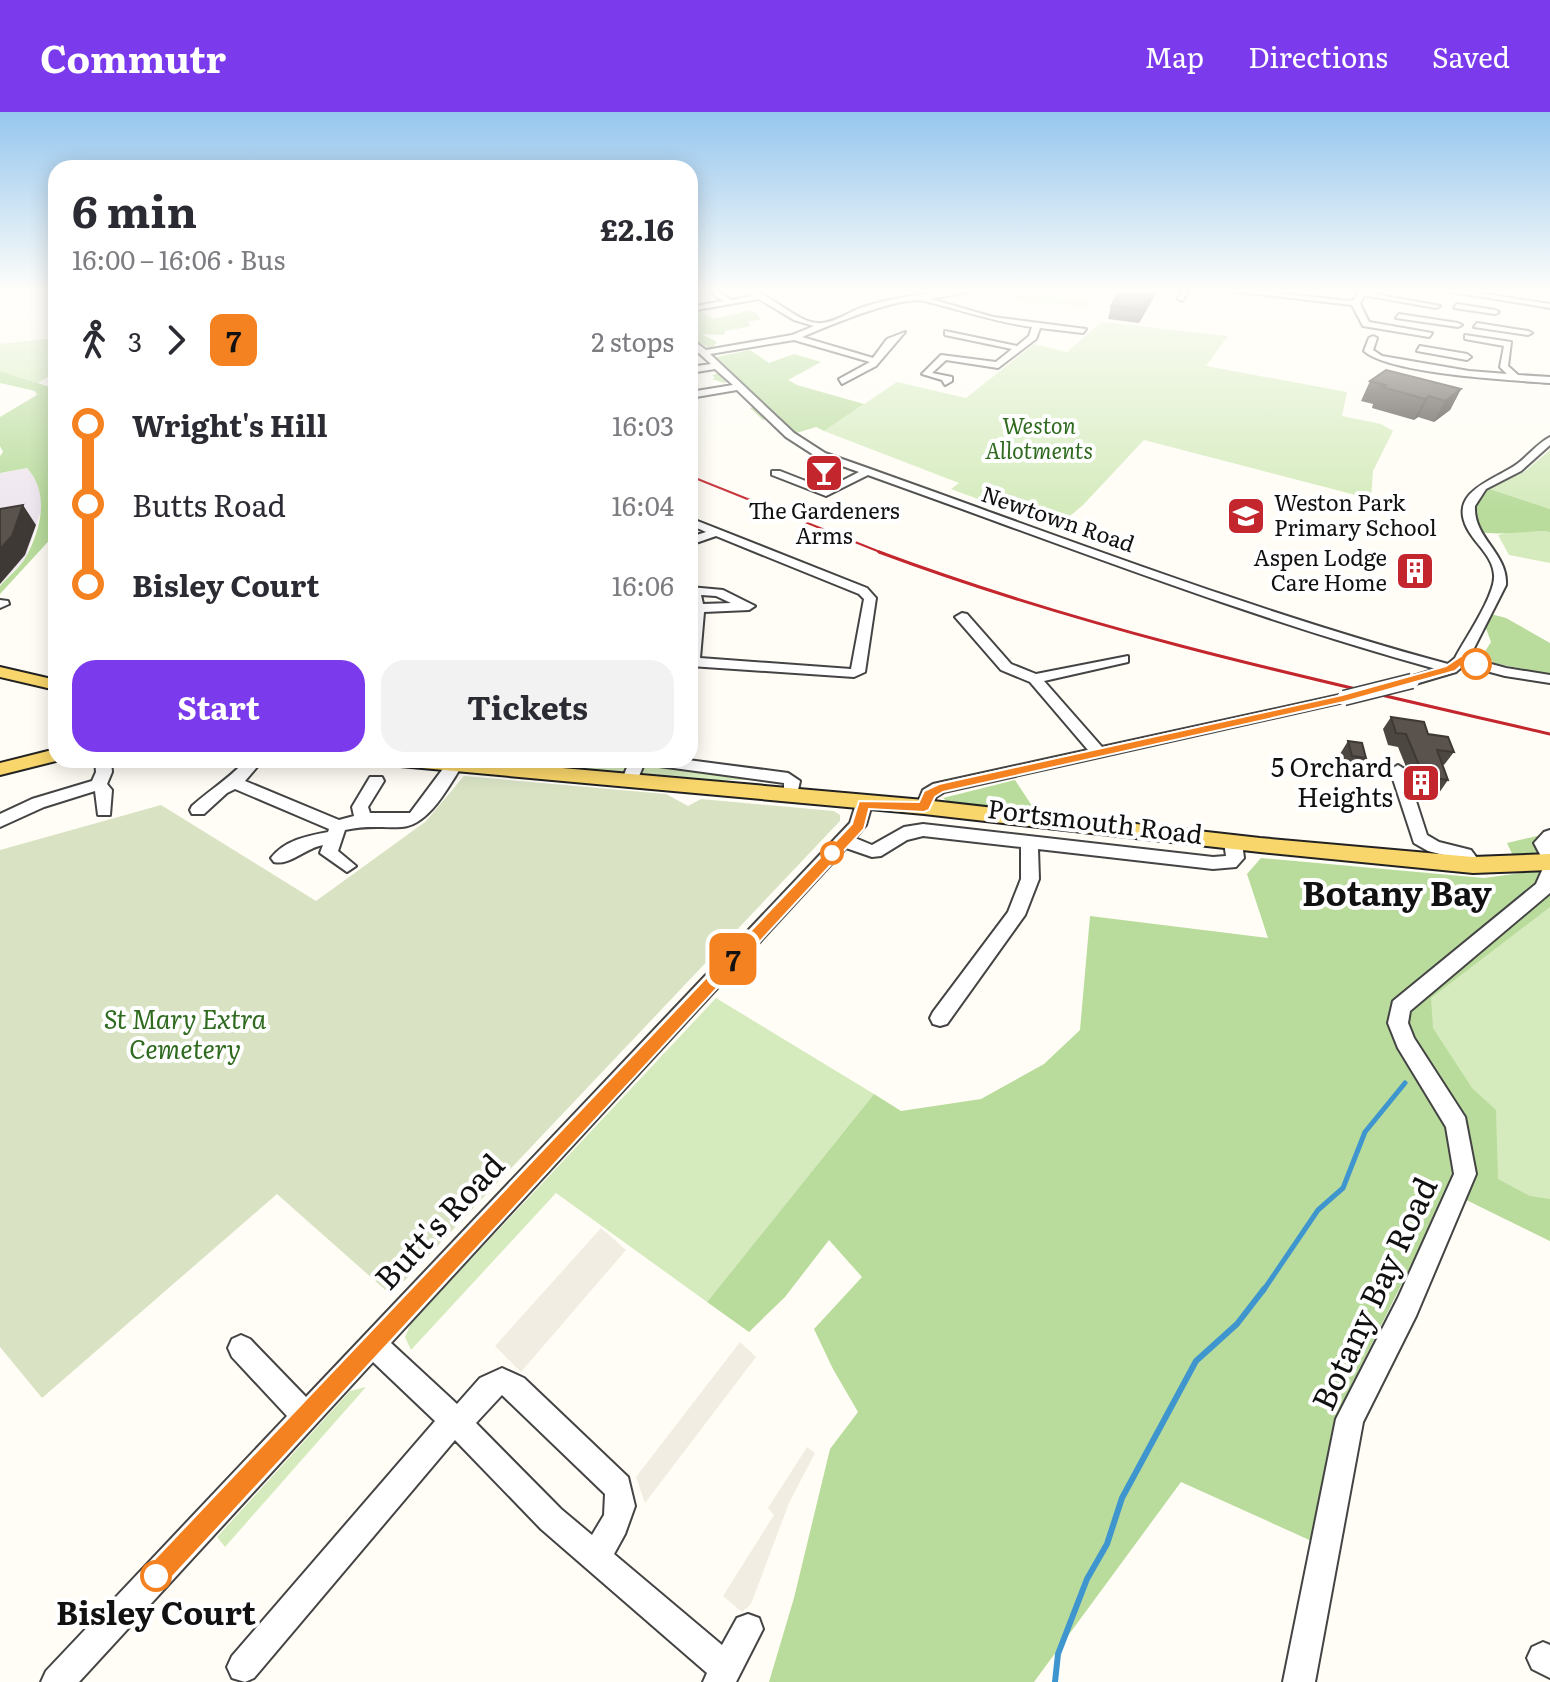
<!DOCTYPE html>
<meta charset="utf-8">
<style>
body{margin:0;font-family:Literata,serif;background:#f2f2f3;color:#2b2b33;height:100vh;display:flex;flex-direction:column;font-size:30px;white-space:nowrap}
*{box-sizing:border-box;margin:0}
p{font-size:26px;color:#7c7c81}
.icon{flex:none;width:44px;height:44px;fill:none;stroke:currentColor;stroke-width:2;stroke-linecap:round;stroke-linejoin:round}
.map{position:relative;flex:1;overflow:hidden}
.panel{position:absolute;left:48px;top:48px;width:650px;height:608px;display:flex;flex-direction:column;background:#fff;border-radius:24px;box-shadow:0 4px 20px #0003}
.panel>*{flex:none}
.badge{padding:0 16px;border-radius:12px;font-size:28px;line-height:52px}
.map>.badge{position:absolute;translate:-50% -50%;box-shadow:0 0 0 4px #fff}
.legs{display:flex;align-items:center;gap:12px;height:88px;padding:0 24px;font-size:26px}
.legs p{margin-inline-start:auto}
.summary{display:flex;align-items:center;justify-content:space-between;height:136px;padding:0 24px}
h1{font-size:44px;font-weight:700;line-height:60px}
.button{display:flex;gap:16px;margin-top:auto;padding:16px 24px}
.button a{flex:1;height:92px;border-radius:24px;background:#7c3aed;color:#fff;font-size:32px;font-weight:700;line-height:92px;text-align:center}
.button a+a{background:#f2f2f3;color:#2b2b33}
ul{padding:0 24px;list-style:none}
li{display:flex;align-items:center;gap:28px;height:80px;font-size:30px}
li i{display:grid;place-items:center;width:12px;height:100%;margin:0 10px;background:currentColor}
li i::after{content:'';width:20px;height:20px;margin:-10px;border:6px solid;border-radius:50%;background:#fff}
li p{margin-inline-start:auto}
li:first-child i{background:linear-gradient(#0000 50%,currentColor 0)}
li:last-child i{background:linear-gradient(currentColor 50%,#0000 0)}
header{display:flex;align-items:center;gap:48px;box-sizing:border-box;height:112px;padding:0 40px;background:#7c3aed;color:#fff}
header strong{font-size:38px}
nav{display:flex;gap:44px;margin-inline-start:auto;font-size:28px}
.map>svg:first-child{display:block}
.industrial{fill:#eee6ef}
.green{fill:#d5ebbd}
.forest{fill:#b9dc9c}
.cemetery{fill:#d9e3c4}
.pitch{fill:#e6f2cf}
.plaza{fill:#f1ede2}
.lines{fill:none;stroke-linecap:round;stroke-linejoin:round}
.stream-far1{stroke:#3f96cf;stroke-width:5}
.stream{stroke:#3f96cf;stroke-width:6}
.minor-casing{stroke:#444;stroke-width:4}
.major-casing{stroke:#222;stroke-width:4}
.minor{fill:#fff;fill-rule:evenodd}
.major{fill:#f9d66b;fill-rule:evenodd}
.rail-far1{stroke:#c4262e;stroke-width:2}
.rail{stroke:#c4262e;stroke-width:3}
.minor-bridge-casing{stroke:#444;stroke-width:17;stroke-linecap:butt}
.minor-bridge{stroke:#fff;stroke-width:14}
.wall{fill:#4d4742}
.shaded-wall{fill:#3f3936}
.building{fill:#5a524d;stroke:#3f3936;stroke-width:2}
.line-1{fill:#f58220;stroke:#fff;stroke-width:2}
.stop-1-dot{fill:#fff;stroke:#f58220;stroke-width:4}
.labels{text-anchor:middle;stroke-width:8;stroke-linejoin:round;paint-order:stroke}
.far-park-label{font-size:22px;font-style:italic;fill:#2f6b1f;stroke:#fff}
.far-poi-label{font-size:22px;fill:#111;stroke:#fff;text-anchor:start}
.far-street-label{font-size:22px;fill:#111;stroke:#fff}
.poi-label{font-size:26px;fill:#111;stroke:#fff;text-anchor:end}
.street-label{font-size:26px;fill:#111;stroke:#fff}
.park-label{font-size:26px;font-style:italic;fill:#2f6b1f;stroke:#fff}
.near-street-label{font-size:32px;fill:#111;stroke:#fff}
.near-stop-label{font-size:32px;font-weight:bold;fill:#111;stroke:#fff}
.district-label{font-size:34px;font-weight:bold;fill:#111;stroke:#fff}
</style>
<header>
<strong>Commutr</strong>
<nav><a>Map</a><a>Directions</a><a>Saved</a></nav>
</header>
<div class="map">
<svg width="1550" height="1570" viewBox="0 0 1550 1570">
<rect width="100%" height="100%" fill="#fffdf5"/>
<path class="industrial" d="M27,356L38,368L43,392L26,446L0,473V361Z"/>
<path class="green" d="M1101,210L1228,224L1206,254L1347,280L1342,304L1381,312L1393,319L1373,359L1371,387L1144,328L1083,393L1056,416L951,377L959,371L824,319L897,270L966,286L1034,232L1067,240Z
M56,226V260L38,271L0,259V232Z
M1550,338V397L1487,376L1524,360Z
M1515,419L1550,420V451L1509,443L1498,423Z
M561,648H618L626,651L627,654L623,660L557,655Z
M650,652L747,665V668H702L640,661L642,656Z
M1550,786V1129L1467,1088L1415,921L1430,881Z
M716,886L874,982L707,1190L556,1081L411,1238L405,1225L411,1211Z
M366,1275L225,1435L217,1425L350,1279Z"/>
<path class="forest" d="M690,192L713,207L752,198L762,207L747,210L751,214L725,219L724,223L701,222L717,230L712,237L690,226Z
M750,238L769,251L794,242L821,250L788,268L797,273L864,292L824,319L816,315L790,323L773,307L763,308L750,296L758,294L733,267L724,271L712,267L715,266L712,263L724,260L716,245Z
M0,259L56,277V421L0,482V474C8,465 20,455 26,445C41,417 50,381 27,356L0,361V344L3,340L0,334V305L37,283L35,279L0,271Z
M1487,376L1550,397V420C1526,418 1503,424 1479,420L1474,392Z
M1491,502L1506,506L1550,531V563L1494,551L1484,541L1491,530L1484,511Z
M1015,668L1036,700L949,691L943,686Z
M1550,721V795L1431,886L1433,916L1472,976L1496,998L1498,1067L1530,1084L1550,1087V1129L1448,1079L1334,1308L1316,1431L1181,1370L1034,1570H769L794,1486L830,1337L858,1300L833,1257L814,1217L862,1165L829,1128L785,1185L749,1220L707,1190L874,982L901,999L981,987L1044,952L1080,918L1090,804L1268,826L1247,762L1261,746L1484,766L1521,761L1507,731Z"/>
<path class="cemetery" d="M464,664L666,682L688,694L701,687L834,699L840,703V709L391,1183L277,1082L42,1286L0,1235V738L161,693L316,789L425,710Z"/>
<path class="pitch" d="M1019,177L1050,179L1047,184L1090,189L1086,195L1009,188Z"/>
<path class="plaza" d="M601,1116L626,1138L521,1260L495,1234Z
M740,1230L756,1245L645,1391L636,1365Z
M807,1335L815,1341L789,1391L751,1492L742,1500L723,1484L774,1403L768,1396Z"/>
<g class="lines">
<path class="stream-far1" d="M1263,1179L1318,1098L1343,1076L1365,1020L1405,971"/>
<path class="stream" d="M1055,1570L1058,1542L1087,1467L1107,1432L1122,1386L1196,1249L1237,1212L1264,1177"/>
<g class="minor-casing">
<path id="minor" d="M706,177H715L731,188L753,184L743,177C769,177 797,214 822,211C836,210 851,199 863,195C894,185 949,177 981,177L931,187L993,205L1086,217L1083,221L1040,216L1036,227L998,256L946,248L932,261L952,265V269L945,273L942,268L922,262L941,243L996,250L1012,237L945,223V219L1017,234L1029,224L1032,215C995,210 960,198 925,189C900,183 828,214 802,225L873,246L887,227L905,220L876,254L842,272L839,267L870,250L794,228L710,242L794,321L825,341C1031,413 1237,495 1448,552L1455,546C1465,527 1496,482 1494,463C1493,444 1475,432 1467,416C1448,379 1495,368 1517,352C1528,344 1538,331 1550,325V333L1521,359L1486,377L1475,394C1473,426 1508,441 1506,473L1469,546L1506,556L1550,563V571L1505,564L1464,553L1456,560L1412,573L1407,572V566L1436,557C1243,504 1056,430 868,363L826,384L772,363V359H780L826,377L859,360L817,345L786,325L737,278L690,286V280L733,273L715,257L690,261V255L711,252L690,233V226L706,238L792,223L814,214L794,208L759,187L696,198V194L723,189Z
M1183,177H1190L1182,189L1178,187Z
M1214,177H1242L1349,189L1354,188L1357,181L1390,177L1374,182L1440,194L1436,196L1368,184L1363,185L1360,192L1369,210L1432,221L1429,225L1363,214L1352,193Z
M1434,177H1454L1550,192V196Z
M1457,192L1495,198L1499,200L1495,202L1454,196Z
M1399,202L1458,211L1462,213L1458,215L1396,206Z
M1477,211L1528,219L1532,221L1528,223L1474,215Z
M1465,223L1511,230L1508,254L1518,263L1550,265V271C1511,268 1390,262 1364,239L1369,226L1373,224L1377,226L1373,238L1382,244L1469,259L1507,262L1500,255L1504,234L1465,227Z
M1420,234L1467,242L1471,245L1467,248L1417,239Z
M690,406L867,476L876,486L865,560L854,565L690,554L692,509L690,484L694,482L690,481V475L723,478L755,494L749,498L704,500L700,546L851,557L864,487L859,482L716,424L690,433V425L706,420L690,413ZM701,483L716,484L731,491L703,492Z
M0,488L8,489L9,492L0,496Z
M962,501L967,502L1011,552L1036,562L1128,544V550L1044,569L1102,635L1344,582L1351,586L1344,590L944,680L936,685L930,699L924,701L916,695L923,678L933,672L1088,638L1030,570L1001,558L955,505Z
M95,648H111L112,660L107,672L112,678L110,703H98L95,679L44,695L0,715V702L32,687L92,669L96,660Z
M246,648H263L245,669L339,708L354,704L352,695L370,665H382L384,669L368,695L370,701H410L448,650L454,649L462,654C448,675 429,713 402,715C380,716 368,713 345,718L338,739L356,754L347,760L320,741L323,733C306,736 289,754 274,750L271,746C285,728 307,724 328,720L329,717L235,677L227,681L204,702H192L190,698L192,694C211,677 230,666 246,648Z
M630,648H688L788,661L800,669L796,687H784V671L644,652L635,674L629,675L621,670Z
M1398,653L1406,658L1427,723L1439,730L1471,738L1482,753L1479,758H1467L1459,747L1428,739L1414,731L1390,658Z
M864,686L872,692L866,713L855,726L872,733L904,715L923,712L1213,745L1226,744L1224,730L1233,724L1242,730L1244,746L1236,755L1213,757L1038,737L1039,767L1025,803L947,912L940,914L933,912L930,906L933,900L1008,800L1021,767V735L923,724L907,728L881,744L872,745L846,736L391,1231L457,1292L480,1266L502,1256L524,1266L628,1365L635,1394L625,1422L614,1442L722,1533L737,1506L748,1502L759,1506L763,1517L736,1570H703L707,1561L541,1417L455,1328L254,1566L245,1570L232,1566L227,1555L232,1544L435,1309L373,1250L79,1570H41L46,1559L287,1304L232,1245L228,1236L232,1227L241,1223L250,1227L306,1285L850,711L856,692ZM502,1283L605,1382L604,1403L592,1423L561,1397L476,1311Z
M1550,718V752L1544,750L1534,731L1544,720Z
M1550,753V781L1410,899L1408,911L1414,926L1465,1005L1476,1062L1416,1204L1363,1310L1315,1570H1283L1336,1307L1398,1186L1454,1062L1446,1015L1398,936L1388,911L1393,889L1536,772L1544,754Z
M1543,1530L1550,1533V1566L1532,1557L1527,1546L1532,1535Z"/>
</g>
<g class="major-casing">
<path id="major" d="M0,555L56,568V578L0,565Z
M56,637V648H60L0,663V651Z
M390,648H471L924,688L1260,726L1473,745L1550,742V758L1473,761L1260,740L924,702L400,654Z"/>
</g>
<use href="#minor" class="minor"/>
<use href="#major" class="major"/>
<path class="rail-far1" d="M690,364L885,442"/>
<path class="rail" d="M879,440C1096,521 1325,570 1550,622"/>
<g class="minor-bridge-casing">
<path id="minor-bridge" d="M1344,586L1412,569"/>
</g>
<use href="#minor-bridge" class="minor-bridge"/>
</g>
<path class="wall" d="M1121,177H1156L1154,185L1139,211L1108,207L1111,194Z
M1370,269L1461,277L1450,298L1434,310L1418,305L1414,308L1372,296L1373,292L1361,289Z
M1391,605L1428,622L1454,640L1444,653L1442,652L1448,668L1439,681L1415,677L1398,635L1388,633L1383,617Z
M1348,629L1366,646L1358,658L1344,656L1340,642Z"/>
<path class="shaded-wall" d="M1154,177H1156L1154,185L1139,211L1143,197Z
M1461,277L1450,298L1434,310L1445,289Z
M1429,284L1418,305L1414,308L1425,287Z
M23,393L36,413L25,443L0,472V437Z"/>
<path class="building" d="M1121,177H1154L1143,197L1111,194Z
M1386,258L1461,277L1445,289L1429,284L1425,287L1382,275L1386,273L1370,269Z
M23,393L12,424L0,437V397Z
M1391,605L1424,610L1428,622L1448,625L1454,640L1437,638L1448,668L1424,665L1406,622L1396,621Z
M1348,629L1362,631L1366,646L1352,644Z"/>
<linearGradient id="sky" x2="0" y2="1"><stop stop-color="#95c6ee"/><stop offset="0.45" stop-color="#fffefa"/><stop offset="1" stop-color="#fffefa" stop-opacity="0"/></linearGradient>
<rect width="1550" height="397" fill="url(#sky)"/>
<path class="line-1" d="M1461,544L1482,552L1476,556L1463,552L1455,559L1344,590L943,680L935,685L929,698L924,700L869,697L864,717L165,1473L156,1477L147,1473L143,1464L147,1455L852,712L859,689L919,690L924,679L939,672L1342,583L1446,554Z"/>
<defs>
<g id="bar-square" transform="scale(2)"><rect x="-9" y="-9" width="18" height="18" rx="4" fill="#c4262e" stroke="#fff"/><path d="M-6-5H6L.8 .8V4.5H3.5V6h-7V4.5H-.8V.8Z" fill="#fff"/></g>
<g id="school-square" transform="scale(2)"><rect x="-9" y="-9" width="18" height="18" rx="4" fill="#c4262e" stroke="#fff"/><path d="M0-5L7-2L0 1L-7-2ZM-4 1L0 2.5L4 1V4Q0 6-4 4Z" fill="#fff"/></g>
<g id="building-square" transform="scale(2)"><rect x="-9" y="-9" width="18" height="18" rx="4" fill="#c4262e" stroke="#fff"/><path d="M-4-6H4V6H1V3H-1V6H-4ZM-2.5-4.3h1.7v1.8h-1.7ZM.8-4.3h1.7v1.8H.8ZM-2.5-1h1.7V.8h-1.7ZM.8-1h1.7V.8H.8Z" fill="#fff"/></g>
</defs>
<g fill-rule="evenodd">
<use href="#bar-square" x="824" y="361"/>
<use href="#school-square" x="1246" y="404"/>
<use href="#building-square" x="1415" y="459"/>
<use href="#building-square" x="1421" y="671"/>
</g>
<g class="stop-1-dot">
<circle cx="1476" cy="552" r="14"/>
<circle cx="832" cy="741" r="10"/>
<circle cx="156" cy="1464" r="14"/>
</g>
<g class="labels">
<g class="far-park-label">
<text x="1039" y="322">Weston<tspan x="1039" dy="25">Allotments</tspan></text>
</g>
<g class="far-poi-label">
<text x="1274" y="399">Weston Park<tspan x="1274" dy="25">Primary School</tspan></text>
<text x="824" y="407" text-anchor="middle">The Gardeners<tspan x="824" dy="25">Arms</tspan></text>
<text x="1387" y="454" text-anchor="end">Aspen Lodge<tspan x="1387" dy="25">Care Home</tspan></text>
</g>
<g class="far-street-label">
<text transform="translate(1058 407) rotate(19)" y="8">Newtown Road</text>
</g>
<g class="poi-label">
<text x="1393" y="665">5 Orchard<tspan x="1393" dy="30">Heights</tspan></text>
</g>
<g class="street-label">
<text transform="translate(1095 710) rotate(7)" y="9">Portsmouth Road</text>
</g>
<g class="park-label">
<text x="185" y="917">St Mary Extra<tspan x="185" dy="30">Cemetery</tspan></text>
</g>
<g class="near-street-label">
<text transform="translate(440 1110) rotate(-47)" y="11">Butt's Road</text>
<text transform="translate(1375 1182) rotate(-65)" y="11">Botany Bay Road</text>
</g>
<g class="near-stop-label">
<text x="156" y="1513">Bisley Court</text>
</g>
<g class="district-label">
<text x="1397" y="794">Botany Bay</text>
</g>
</g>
</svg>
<b class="badge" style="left:733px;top:847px;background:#f58220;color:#111">7</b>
<section class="panel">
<div class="summary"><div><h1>6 min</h1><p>16:00 – 16:06 · Bus</p></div><b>£2.16</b></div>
<div class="legs"><svg class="icon" aria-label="walk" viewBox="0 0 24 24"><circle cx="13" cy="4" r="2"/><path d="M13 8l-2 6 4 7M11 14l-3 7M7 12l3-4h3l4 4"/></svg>3<svg class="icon" aria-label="forward" viewBox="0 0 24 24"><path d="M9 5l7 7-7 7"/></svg><b class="badge" style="background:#f58220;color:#111">7</b><p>2 stops</p></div>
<ul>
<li><i style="color:#f58220"></i><b>Wright's Hill</b><p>16:03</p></li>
<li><i style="color:#f58220"></i><span>Butts Road</span><p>16:04</p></li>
<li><i style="color:#f58220"></i><b>Bisley Court</b><p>16:06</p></li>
</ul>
<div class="button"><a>Start</a><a>Tickets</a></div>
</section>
</div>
